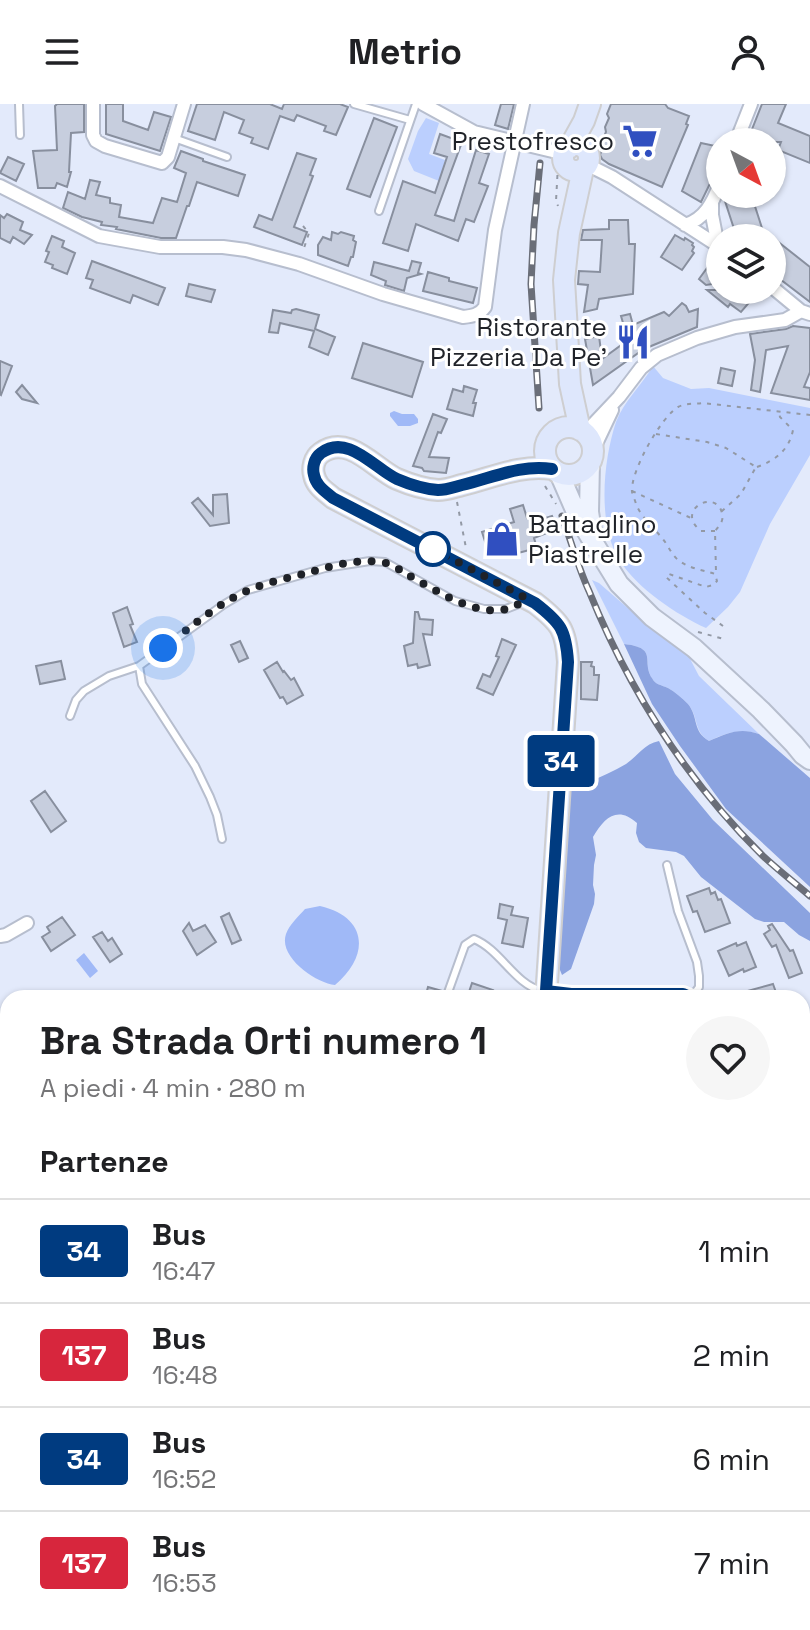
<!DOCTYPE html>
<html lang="it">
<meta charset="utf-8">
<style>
body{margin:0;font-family:"Space Grotesk",sans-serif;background:#f6f6f6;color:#202124;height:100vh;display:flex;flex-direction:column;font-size:30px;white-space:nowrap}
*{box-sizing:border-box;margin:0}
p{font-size:26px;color:#757577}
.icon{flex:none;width:44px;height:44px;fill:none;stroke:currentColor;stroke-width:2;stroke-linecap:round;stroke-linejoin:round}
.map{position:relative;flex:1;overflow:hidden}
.drawer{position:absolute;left:0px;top:886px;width:810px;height:640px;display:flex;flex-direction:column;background:#fff;border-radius:24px 24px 0 0;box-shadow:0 2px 6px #0004}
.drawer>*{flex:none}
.badge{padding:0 16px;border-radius:6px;font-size:28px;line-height:52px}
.needle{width:52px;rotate:139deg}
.buttons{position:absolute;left:706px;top:24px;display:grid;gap:16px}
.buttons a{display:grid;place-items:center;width:80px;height:80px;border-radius:50%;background:#fff;box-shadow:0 2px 6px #0004;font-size:40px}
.you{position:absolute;width:40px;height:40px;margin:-20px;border:6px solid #fff;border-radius:50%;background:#1a73e8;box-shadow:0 0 0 12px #1a73e833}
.map>.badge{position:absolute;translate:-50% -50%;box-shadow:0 0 0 4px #fff}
h2{padding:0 40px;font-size:30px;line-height:72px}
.round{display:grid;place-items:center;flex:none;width:84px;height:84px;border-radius:42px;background:#f6f6f6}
.head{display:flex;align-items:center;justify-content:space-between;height:136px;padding:0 40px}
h1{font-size:38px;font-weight:600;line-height:60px}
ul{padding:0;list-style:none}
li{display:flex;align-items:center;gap:24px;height:104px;padding:0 40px;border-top:2px solid #e0e0e0}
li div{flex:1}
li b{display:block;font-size:30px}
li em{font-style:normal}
li .badge{min-width:88px;font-weight:700;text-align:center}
header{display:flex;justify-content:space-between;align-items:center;height:104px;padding:0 40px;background:#fff;font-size:36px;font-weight:600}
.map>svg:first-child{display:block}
.green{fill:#bbcffe}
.forest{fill:#8ba3e0}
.water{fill:#a0b9f7}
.building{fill:#c7cede;stroke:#888f9e;stroke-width:2}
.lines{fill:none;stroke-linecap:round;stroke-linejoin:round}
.lane-casing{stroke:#b7bece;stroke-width:10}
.street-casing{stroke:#b7bece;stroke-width:16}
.secondary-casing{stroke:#b7bece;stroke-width:22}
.primary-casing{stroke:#ceced0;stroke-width:24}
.path{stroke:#9399a5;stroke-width:2;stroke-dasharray:4 6;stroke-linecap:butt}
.lane{stroke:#fff;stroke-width:6}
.street{stroke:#fff;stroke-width:12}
.secondary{stroke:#eef3fe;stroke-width:18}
.primary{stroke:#dee7fc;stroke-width:20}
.rail-casing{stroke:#6a6e78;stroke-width:7}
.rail{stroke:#fff;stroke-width:4;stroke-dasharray:12;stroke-linecap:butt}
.line-casing{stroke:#fff;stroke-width:18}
.line{stroke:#003b80;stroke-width:12}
.walk{stroke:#1f2228;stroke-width:8;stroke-dasharray:0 14.4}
.stop-dot{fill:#fff;stroke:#003b80;stroke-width:4}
.labels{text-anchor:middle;stroke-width:6;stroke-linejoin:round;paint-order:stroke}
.poi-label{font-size:26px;fill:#1f2228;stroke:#fff;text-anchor:end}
</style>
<header><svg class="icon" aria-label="menu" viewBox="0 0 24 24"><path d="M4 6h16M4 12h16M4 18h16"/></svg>Metrio<svg class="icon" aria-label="person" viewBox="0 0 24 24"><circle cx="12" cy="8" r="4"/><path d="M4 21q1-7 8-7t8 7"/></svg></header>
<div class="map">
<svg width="810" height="1526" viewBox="0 0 810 1526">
<rect width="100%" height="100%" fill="#e3eafb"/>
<path class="green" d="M426,14L439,19L429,50L445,56L439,77L414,67L408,55L418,27Z
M653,262L663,274L691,285L709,284L810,304V351L770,420L740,488L728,503L706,524C677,511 637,484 620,457C597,421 603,357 616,318C624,297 642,281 653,262Z
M592,476L599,479L646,520L683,545L688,551L699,572L759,630C741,624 726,629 709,637C693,627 699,613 688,600C682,594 675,588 668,584C662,581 655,581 652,574C641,557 659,544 624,540Z"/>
<path class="forest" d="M624,540C659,544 641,557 652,574C655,581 662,581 668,584C675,588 682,594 688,600C699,614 692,627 709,637C727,629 740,623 759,630L810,674V783L726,705L680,642L652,600Z
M659,637L675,670L713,716L810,809V837L799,831L784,818H764L755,815L701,773L684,752L676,748L646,744L639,738L636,729L637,719C617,701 604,714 593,733L596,751L594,761L593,781L595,790L594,800L571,865L562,871L558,861L570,685L573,677L582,674L589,678C602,672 614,667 626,660C639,651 644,640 659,637Z"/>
<path class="water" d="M394,307L402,310H414L418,315V319L410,322H398L390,312V309Z
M320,802C368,813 370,852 335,881C316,879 278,853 286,830C289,821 299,812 305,805Z
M84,849L98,867L90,874L76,856Z"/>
<path class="building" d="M57,0H84V28L71,29L69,68H71L67,83L57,79L55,84H38L33,47L57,46L55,2Z
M106,0H123V17L148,26L154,8L171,13L160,47L106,30Z
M197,0H270L282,5L284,0H340L348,3L336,31L324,27L326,22L297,11L294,17L280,12L268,45L251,39L253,34L239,29L244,16L224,8L215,36L188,27Z
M501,0H514L508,25L495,21Z
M611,0H665L668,4L689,12L686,20L688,21L662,83L609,60L602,55L600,51L603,43L602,37L606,28L605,23L609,14L607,10Z
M762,0H786L778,19L810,32V59L778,46L781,38H747Z
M374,14L397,23L370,93L347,85Z
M440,30L462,38L435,111L454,117L476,46L489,50L479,79L488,82L474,118L466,115L458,137L416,120L408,147L383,139L403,77L435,89L447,53L434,49Z
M701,39L720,43V59L701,98L682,87Z
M181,47L203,55V57L245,71L238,92L197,78L189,102H187L176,134H161L116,125L117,123L101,121L102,118L82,113L63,104L68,88L85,95L90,76L100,78L96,91L110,94V99L121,101L119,113L153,119L162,94L177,98L186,69L174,64Z
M297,49L316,55L310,71L313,72L294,123L307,128L302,141L254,123L259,111L272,116Z
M8,53L24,60L16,77L0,69Z
M726,90H751L762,124L770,134H737L724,94Z
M7,110L23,118L20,126L32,131L24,140L13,133L10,139L0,134V111L4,114Z
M609,116H628L629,140H635L633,190L599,195L597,205L584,208L588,181L578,180L579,167L600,168L602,136H581L583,126L609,125Z
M332,128L338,130L341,128L354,132L353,136L356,138L353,153H351L348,162L318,151V141L323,133L331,136Z
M675,131L684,136L685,134L693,139L692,141L694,143L692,147L694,149L682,166L661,153Z
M52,132L64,137L62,143L75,149L67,170L52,164L53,161L45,158L49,148L46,147Z
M772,133L810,163V198L772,169Z
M92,157L165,184L158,201L133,191L130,199L90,184L93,176L86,174Z
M412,157L421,159L418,169L421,170L407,174L404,187L385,181L386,177L371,171L374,158L409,167Z
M710,160L720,168V179L706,181L699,175Z
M428,168L449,174V177L477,184L473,199L423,187Z
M189,180L215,186L211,198L186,192Z
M707,186H743L753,194L741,208L730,200L728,203Z
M682,199L686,202L689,208L698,205L697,223L644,245L593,281L585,235L599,232L602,255L628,236L621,212L630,210L633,221L664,208L669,212Z
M296,205L319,211L315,225L335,233L328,251L309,243L314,227L280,219L278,229L269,228L273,206L291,209L292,206Z
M793,222L810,224V268L804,283L810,284V296L771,289L788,242L766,246L760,288L751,286L755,256L750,230L786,225Z
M363,239L423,258L412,293L352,274Z
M0,257L12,262L1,291L0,290Z
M721,264L735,267L732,282L718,279Z
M22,281L37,299L22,295L16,288Z
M464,282L477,286L473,299H476L473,312L447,305L453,285L463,288Z
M433,310L447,315L441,329L438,328L429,353L449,354L446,369L424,367L422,364L413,362Z
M227,390L229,419L210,422L192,399L198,394L213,411V391Z
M523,401L527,414L535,411L536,417L552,412L557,425L534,434L537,444L518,449L516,442H503L488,447L482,428L514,418L510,405Z
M127,503L133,520L130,521L137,538L124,543L113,509Z
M415,508H418L420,515L433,516L432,531L423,530L430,561L418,564L417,560L408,562L404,542L413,539Z
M502,535L516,541L493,591L477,584L483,570L490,573L499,553L496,552Z
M240,537L248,554L239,558L231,541Z
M61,557L65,575L40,580L36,562Z
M277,558L283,568L284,567L291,576L294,574L303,591L287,600L283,593L280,594L264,566Z
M581,558H592L591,562L594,563V571H599L597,596L581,595Z
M45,687L66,717L51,728L31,697Z
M709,784L711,790L715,788L718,796L721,795L730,819L705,828L697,807L693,808L687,792Z
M500,800L513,803L511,811L528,814L523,843L502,839L507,816L498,814Z
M229,809L241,836L232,840L221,813Z
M62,813L75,831L51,847L42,833L50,828L47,823Z
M189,819L193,827L205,821L216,838L197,851L183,827Z
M772,820L790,847L793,846L802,869L789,874L776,841L772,843L764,830L770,826L768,822Z
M102,828L108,837L112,834L122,850L110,858L93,833Z
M746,838L756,863L744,868L743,865L729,872L718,847L736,839L737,842Z
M472,879L493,886L490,894H467Z
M773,880L778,894H734L733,891Z
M428,883L442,887L440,894H425Z"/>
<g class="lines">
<g class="lane-casing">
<path id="lane" d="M19,0L20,31
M354,0L410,16
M174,34L227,53
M379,107L416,0
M139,562L142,580L195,662L210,693L217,711L222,735
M70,612L76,596L84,587L109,572L139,562L223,501L248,486L325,464L370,457L385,458L455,497L484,505H506L521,499
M667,761L678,807L697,858L699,872V883L691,894
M446,894L465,841L474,835C501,846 514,880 542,887
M269,1518L288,1526
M555,1518L574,1526"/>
</g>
<g class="street-casing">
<path id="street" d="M93,0V31L96,37L105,42L162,59L168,53L184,0
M423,0L474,28L565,50
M736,38L751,0
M588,61L612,73L720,143
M0,82L99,132L160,143H223L246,146L299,160L383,190L463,213C473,212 479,211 485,203L495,126L523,0
M712,99V111L718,142
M685,121C705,115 713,98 720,80
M772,183L801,207L810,210
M585,329L619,293L641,264L657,251L697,234L735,223L785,216L801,207
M593,346L612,306
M0,832L6,831L27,819
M546,887L571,890H683L692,894
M802,989L810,991
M0,1327L8,1330
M256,1526L259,1518"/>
</g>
<g class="secondary-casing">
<path id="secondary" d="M590,358L589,408L592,427
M559,369L579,415L619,480L652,513L694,544L761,606L794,640L803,651L810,656"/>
</g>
<g class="primary-casing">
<path id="primary" d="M563 54a13 13 0 1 1 26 0a13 13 0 1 1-26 0Z
M569,44L584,17L590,0
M545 347a24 24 0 1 1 48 0a24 24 0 1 1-48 0Z
M580,326L570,280L564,176L569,129L583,65
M546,894L568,558C566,526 561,519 535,499L333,394C325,387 316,382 314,371C312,364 314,354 321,349C348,329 375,365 397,375C411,381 423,385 438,386C447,386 454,383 462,381C492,374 521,360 552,365
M0,1441L8,1436"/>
</g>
<path class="path" d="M558,61L556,97L558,102
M303,122L309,129L303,147
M656,330L707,338L726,344L756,363L741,390L722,407
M757,363C776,356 789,346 793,326L780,313L779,308
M545,382L556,400
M632,387L691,414
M457,398L466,444L468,445
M715,427H701C674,406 716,384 722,409C724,417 720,421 715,427L716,469
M723,522L705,509L666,473L669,470L706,483L713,481L717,477L715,470C704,466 691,465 681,458C672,453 669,442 662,434C653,423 641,413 636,400C635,396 633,392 632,388C630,368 661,313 678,303C686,299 695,300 703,299L810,311
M698,528L724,535
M0,1233L8,1230"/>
<use href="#lane" class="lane"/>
<use href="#street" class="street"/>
<use href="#secondary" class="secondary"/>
<use href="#primary" class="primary"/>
<g class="rail-casing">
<path id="rail" d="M539,304L531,180L534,121L540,59
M562,412C571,437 578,463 589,487C629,586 687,677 763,752C778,766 795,779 810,792"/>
</g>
<use href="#rail" class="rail"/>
</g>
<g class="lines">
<g class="line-casing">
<path id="line" d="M552,365C521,360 492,374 462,381C454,383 447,386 438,386C423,385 411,381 397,375C375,365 348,329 321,349C314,354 312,364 314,371C316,382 325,387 333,394L535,499C561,519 566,526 568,558L546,887L571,890H683L692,894"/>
</g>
<use href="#line" class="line"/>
<path class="walk" d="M163,544C190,524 218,499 249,486C270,477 293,473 314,467C335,461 359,455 381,458C391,459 400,466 408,471C439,488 494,526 526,494L433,445"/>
</g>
<defs>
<g id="supermarket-bare" transform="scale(2.76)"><path d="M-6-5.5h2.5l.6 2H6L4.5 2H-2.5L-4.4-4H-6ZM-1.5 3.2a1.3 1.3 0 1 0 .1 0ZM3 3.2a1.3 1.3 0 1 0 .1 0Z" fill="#304fc0" stroke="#fff" stroke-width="2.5" paint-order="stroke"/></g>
<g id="restaurant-bare" transform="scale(2.76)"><path d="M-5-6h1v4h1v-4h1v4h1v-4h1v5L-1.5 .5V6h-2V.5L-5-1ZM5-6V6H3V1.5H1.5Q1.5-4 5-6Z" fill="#304fc0" stroke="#fff" stroke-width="2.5" paint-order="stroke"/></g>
<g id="shop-bare" transform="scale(2.76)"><path d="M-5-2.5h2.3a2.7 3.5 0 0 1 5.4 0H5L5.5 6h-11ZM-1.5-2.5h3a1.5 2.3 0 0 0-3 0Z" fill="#304fc0" stroke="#fff" stroke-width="2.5" paint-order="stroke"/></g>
</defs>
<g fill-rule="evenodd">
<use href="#supermarket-bare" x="640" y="37"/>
<use href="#restaurant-bare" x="633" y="238"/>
<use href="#shop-bare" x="502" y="435"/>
</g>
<circle class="stop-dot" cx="433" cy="445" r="16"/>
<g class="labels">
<g class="poi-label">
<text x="614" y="46">Prestofresco</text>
<text x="607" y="232">Ristorante<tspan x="607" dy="30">Pizzeria Da Pe'</tspan></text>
<text x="528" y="429" text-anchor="start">Battaglino<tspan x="528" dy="30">Piastrelle</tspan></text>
</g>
</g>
</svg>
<div class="buttons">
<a><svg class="needle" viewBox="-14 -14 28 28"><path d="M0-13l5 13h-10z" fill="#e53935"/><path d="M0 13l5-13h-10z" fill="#757577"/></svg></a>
<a><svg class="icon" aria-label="layers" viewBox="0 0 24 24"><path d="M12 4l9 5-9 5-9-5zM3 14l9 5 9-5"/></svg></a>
</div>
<div class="you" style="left:163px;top:544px"></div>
<b class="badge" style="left:561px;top:657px;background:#003b80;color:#fff">34</b>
<section class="drawer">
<div class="head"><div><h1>Bra Strada Orti numero 1</h1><p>A piedi · 4 min · 280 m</p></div><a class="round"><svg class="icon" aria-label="heart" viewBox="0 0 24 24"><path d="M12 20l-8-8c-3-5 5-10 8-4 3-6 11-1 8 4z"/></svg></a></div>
<h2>Partenze</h2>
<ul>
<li><span class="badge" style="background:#003b80;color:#fff">34</span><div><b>Bus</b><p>16:47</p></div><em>1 min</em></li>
<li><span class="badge" style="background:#d7263d;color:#fff">137</span><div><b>Bus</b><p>16:48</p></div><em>2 min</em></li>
<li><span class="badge" style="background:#003b80;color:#fff">34</span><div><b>Bus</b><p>16:52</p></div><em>6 min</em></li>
<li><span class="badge" style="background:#d7263d;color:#fff">137</span><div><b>Bus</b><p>16:53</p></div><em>7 min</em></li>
</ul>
</section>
</div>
